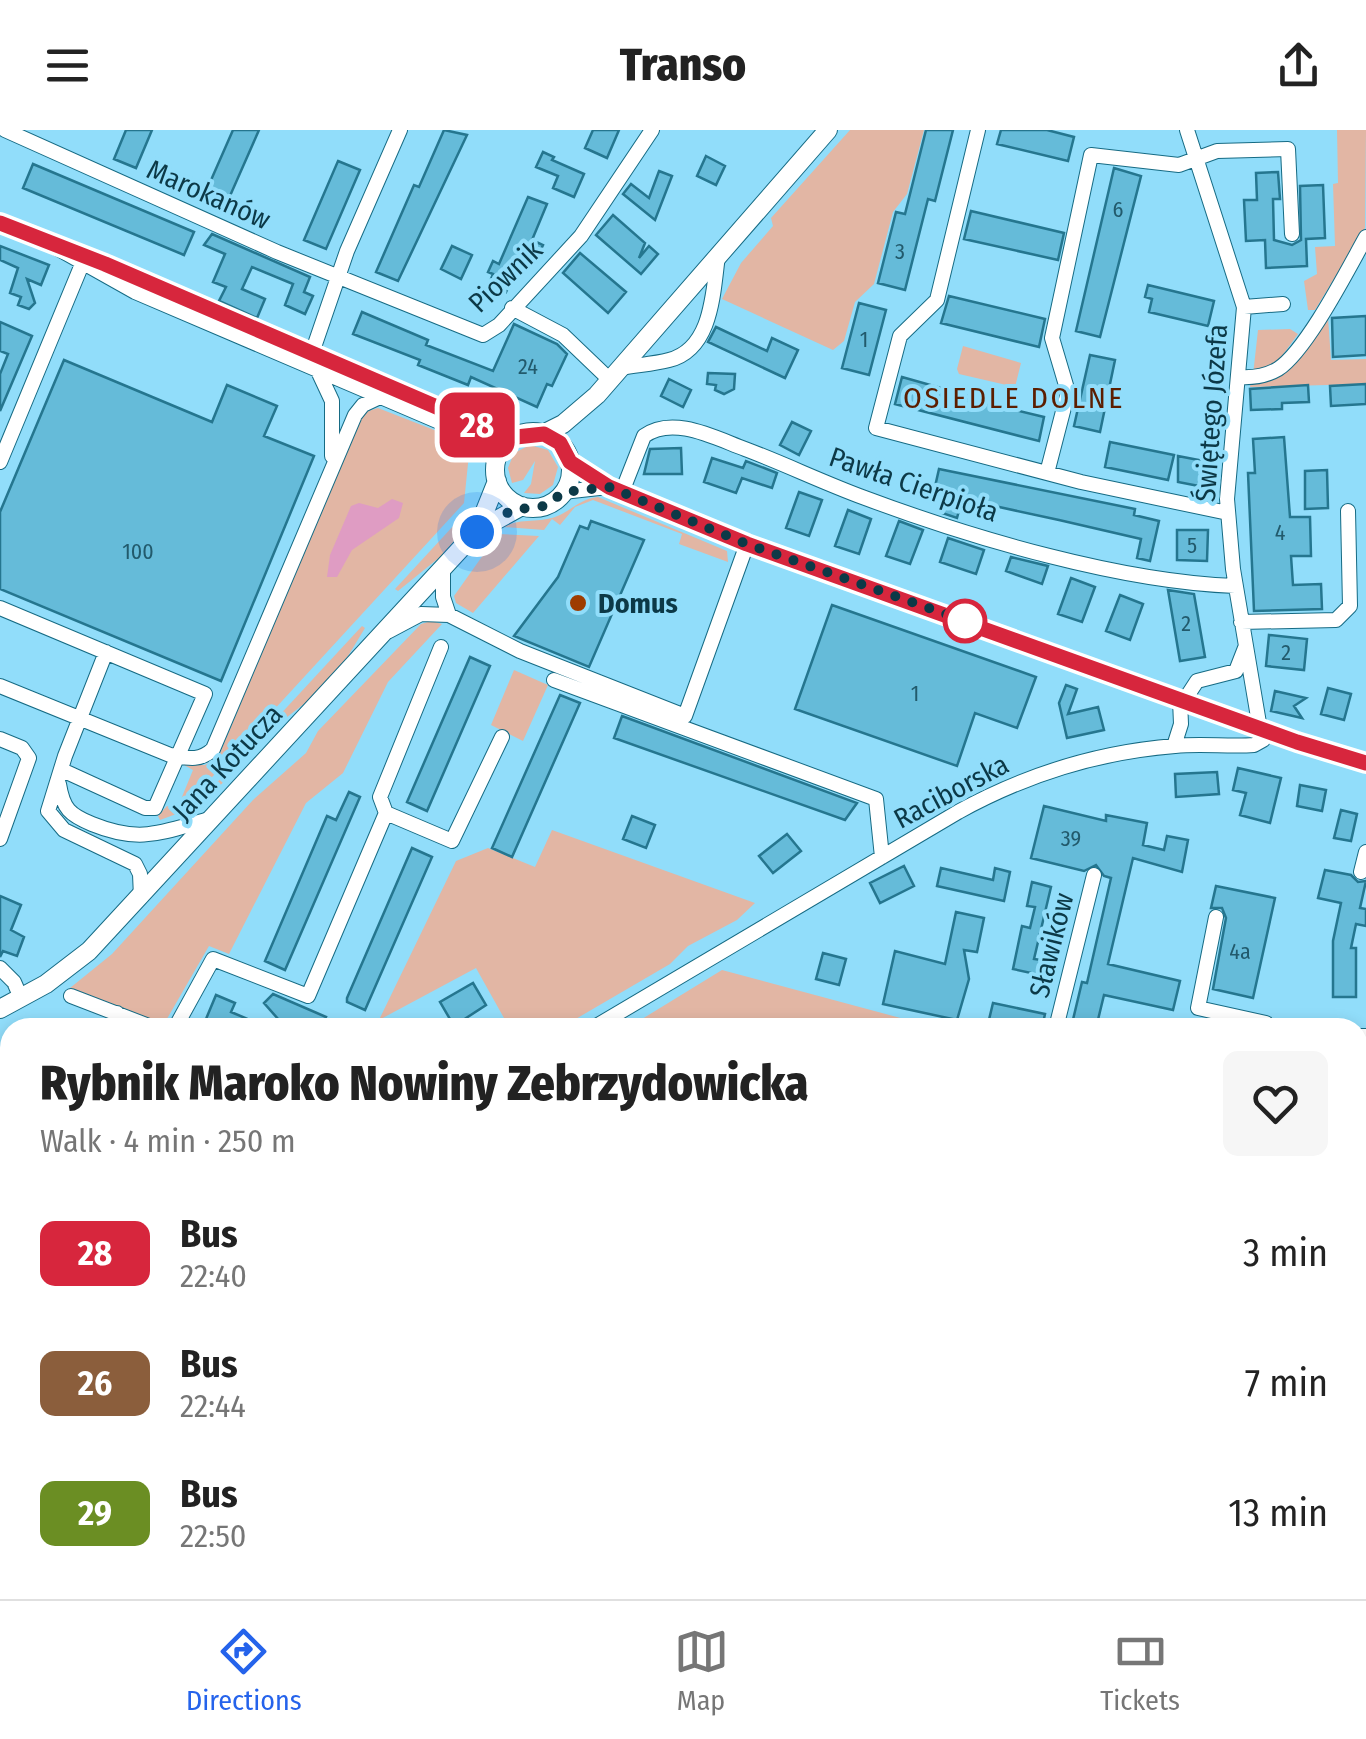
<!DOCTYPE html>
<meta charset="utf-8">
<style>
body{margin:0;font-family:"Fira Sans Condensed",sans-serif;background:#f6f6f6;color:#222;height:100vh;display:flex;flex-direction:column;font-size:38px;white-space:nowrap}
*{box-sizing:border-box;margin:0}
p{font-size:32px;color:#767676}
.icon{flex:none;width:55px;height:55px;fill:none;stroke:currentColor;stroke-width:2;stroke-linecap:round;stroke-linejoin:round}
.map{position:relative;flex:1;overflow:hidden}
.details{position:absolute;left:0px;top:888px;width:1368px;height:582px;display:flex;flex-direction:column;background:#fff;border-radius:30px 30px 0 0;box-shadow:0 5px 15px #0003}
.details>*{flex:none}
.badge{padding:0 20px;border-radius:15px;font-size:35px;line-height:65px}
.you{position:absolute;width:50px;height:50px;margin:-25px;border:8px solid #fff;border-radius:50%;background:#1a73e8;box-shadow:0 0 0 15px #1a73e833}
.map>.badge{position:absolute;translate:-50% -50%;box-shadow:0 0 0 5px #fff}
.round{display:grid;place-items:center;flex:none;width:105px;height:105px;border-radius:15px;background:#f6f6f6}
.head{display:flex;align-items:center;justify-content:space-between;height:170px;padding:0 40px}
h1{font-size:48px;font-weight:800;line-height:75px}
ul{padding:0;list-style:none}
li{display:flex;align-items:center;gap:30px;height:130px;padding:0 40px}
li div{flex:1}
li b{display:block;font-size:38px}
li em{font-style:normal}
li .badge{min-width:110px;font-weight:700;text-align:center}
header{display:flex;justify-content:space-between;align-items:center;height:130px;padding:0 40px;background:#fff;font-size:45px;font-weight:800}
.tabs{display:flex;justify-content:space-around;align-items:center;height:140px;border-top:2px solid #e0e0e0;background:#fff;font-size:28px;color:#767676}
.tabs a{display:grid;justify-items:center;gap:5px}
.tabs .current{color:#2563eb}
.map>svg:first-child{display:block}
.green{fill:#e2b6a4}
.water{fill:#df9cc3}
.building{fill:#65bbd9;stroke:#25768f;stroke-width:2.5}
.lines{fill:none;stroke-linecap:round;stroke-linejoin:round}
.minor-casing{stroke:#166b84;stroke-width:16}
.major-casing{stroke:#166b84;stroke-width:20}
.minor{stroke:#fff;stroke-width:14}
.major{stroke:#fff;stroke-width:18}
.line-casing{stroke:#fff;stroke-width:22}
.line{stroke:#d7263d;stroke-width:15}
.walk{stroke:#0c3947;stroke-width:10;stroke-dasharray:0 18}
.poi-dot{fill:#9e3c00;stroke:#91ddfa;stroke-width:4}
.stop-dot{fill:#fff;stroke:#d7263d;stroke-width:5}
.labels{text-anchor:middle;stroke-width:8;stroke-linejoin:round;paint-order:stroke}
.number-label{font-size:22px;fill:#225a6c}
.street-label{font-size:28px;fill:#0c3947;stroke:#91ddfa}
.poi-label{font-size:28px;font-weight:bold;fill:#0c3947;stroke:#91ddfa;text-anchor:start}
.neighbourhood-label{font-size:30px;letter-spacing:2.5px;fill:#5c1e00;stroke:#91ddfa}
</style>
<header><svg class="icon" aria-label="menu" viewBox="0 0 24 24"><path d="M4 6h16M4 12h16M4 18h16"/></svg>Transo<svg class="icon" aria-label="share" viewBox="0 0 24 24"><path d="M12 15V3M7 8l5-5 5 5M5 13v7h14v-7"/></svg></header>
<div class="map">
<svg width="1366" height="1469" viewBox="0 0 1366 1469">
<rect width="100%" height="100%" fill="#91ddfa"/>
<path class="green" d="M850,0H924L907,64L893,82L874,154L855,172L844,211L833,220L722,169L741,133L773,96L771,88Z
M1337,0H1366L1365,98L1315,180H1308L1304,151L1317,144L1315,117L1335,116L1333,54L1338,53Z
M1328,187L1331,230L1366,229V254L1250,257L1251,250L1284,240Z
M1290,199L1298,204L1274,237L1253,245L1258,200Z
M963,216L1021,233L1015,257L959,244L957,239Z
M378,278L470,314L464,373L179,683L160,690L158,686L167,676L177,679L193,640L184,635H205L220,623L362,283Z
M530,315L548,320L558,337L553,355L540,364L524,363L531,354L535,331L523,350L512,353L508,338L514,323Z
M598,367L727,421L728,432L679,414L682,404L593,370L575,377L560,395L552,389L544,400L503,397C521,387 542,394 560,385C574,378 581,369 598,367Z
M467,381L478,385L440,427L398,461L395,459Z
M498,404L539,406L473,483L456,473L454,466Z
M431,491L442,494L388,552L343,643L306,673L229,824L209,816L164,894L70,858L112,824L253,670L306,623L318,601L421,494Z
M362,496L365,498L345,531L309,570L273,598L216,660L213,657Z
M514,540L548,555L523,611L491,595Z
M552,700L755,773L737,790L688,816L670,834L562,897H509L476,838L379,890L456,731L488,718L535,737Z
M722,840L934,897H629Z
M0,1186H10V1303L0,1316Z"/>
<path class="water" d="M392,369L403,373L399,388L352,420L337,447H327L330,425L351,376L359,373L378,378Z"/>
<path class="building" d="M126,0H152L136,38L114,29Z
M233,0H259L226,75L204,66Z
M444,0L467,5L398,151L376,142L414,55L419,57Z
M593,0H619L607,28L585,18Z
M926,0H953L935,71L928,69L905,160L878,153L896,82L905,84Z
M1001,0H1047L1074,7L1068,31L997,14Z
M543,22L554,27L552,30L584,44L574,67L553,58L558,46L536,37Z
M706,26L725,36L716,55L697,46Z
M338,31L360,40L326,119L304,110Z
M33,34L194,102L184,125L23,58Z
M1114,38L1141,46L1100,207L1076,201Z
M659,41L672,46L655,90L623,64L631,54L649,68Z
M1278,42L1280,69H1273L1274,110L1292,115L1301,110L1300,56L1323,55L1325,108L1306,109L1307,136L1266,138L1265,110L1246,111L1244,70H1257L1256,43Z
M528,67L547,74L532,110L543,115L534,134L521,129L506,162L489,154L493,144L488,142L493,131L499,134Z
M971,81L1064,103L1058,130L964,109Z
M613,85L645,113L639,128L649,116L658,124L641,144L596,105Z
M212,104L310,147L304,162L313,166L305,184L285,175L293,154L252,137L242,159L265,169L257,188L219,171L226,157L213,152L225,124L204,115Z
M0,116L49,135L41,155L27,149L35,173L29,179L18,175L21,167L10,163L18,138L0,130Z
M452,116L472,125L461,149L441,139Z
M580,123L626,162L608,183L563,143Z
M1148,155L1214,171L1208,196L1149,182L1152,169L1145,167Z
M949,166L1045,189L1039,217L941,193Z
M859,173L886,180L869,245L842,238Z
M362,182L428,210L426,215L493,241L514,194L557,214L567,224L552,256L547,254L537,277L471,247L468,255L418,235L420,230L353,204Z
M1366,186V225L1333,227L1332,188Z
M0,192L32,206L0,281V244L8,224L0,221Z
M716,197L767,221L772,208L798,220L785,248L708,212Z
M1090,225L1115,230L1100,302L1074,296Z
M64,230L212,292L227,255L277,276L264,306L314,326L221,551L0,459V382Z
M708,243L735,244L734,259L724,264L715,260L716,255L707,254Z
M902,247L966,265L965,268L1044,287L1039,311L895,274Z
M669,249L691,260L683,277L661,266Z
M1366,254V274L1331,276L1330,256Z
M1308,255L1309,272L1282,273V279L1251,280L1250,259Z
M792,292L811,301L799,325L780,315Z
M1284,307L1290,387H1310L1311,426H1291L1293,455L1321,454L1322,479L1254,481L1248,343H1255L1253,309Z
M1110,312L1174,325L1168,350L1105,337Z
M681,318L682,344H644L650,319Z
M1178,326L1209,332L1204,357L1178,352Z
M712,328L743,338L746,331L777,343L772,358L742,348L736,363L704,352Z
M939,339L1135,379L1134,385L1159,391L1150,431L1137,428L1141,409L1059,390L962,369L957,388L942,383L947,364L934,361Z
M1327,340L1328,378L1305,379V341Z
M799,362L822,370L809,406L786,398Z
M848,380L871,389L859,424L835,416Z
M591,391L644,410L589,537L514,506L558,447L580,396L588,399Z
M899,391L923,400L910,434L886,426Z
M1177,400H1208L1207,431L1177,430Z
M948,408L984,420L976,444L940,432Z
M1011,427L1048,436L1042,454L1006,441Z
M1071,448L1095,457L1082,492L1058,484Z
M1168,460L1194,464L1205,527L1180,531Z
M1120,465L1143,474L1130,510L1106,501Z
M832,475L1036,547L1017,598L975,583L957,636L795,579Z
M1269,505L1307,509L1304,540L1266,536Z
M470,527L490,536L427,681L407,672Z
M1066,555L1077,559L1068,584L1098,577L1104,600L1067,608L1059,573Z
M1328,558L1351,564L1344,590L1321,584Z
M1275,561L1306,568L1294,576L1302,588L1271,581Z
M560,565L580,573L512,727L492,718Z
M622,586L857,673L845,690L614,608Z
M1238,638L1281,648L1270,693L1240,685L1246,663L1233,660Z
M1217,642L1219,664L1176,667L1175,644Z
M1300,655L1326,660L1322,681L1297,676Z
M349,662L360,667L285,840L265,831L327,686L336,690Z
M1044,676L1106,691V685L1147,693L1143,715L1164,720L1167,706L1188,710L1182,742L1133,728L1108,834L1180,851L1173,880L1104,865L1096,898H1071L1082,852L1087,853L1111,748L1104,746L1096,735L1084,741L1031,728Z
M1341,680L1357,684L1351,711L1334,708Z
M632,686L655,695L646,718L623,709Z
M787,704L801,721L773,743L759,726Z
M412,718L432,727L365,880L347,872V868Z
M904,736L914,756L880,773L870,753Z
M941,738L993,750L995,738L1010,742L1004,771L937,756Z
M1325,740L1351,745L1358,752L1366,751L1360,778L1366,779V796L1356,794L1351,818H1356V867H1333V811L1341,773L1318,768Z
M1032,752L1051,757L1034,829L1048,831L1045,846L1013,839L1022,796L1030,798L1035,777L1027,776Z
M1216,756L1275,768L1253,868L1213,859L1226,788L1222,778H1211Z
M0,766L21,775L11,800L24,807L17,826L3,821L0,827Z
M956,782L984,788L977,822L964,820L969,849L957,890L883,874L895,821L945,834Z
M823,823L846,829L839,855L816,849Z
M473,853L486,875L454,896L440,872Z
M273,864L326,887L321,898H286L264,873Z
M216,865L235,873L231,882L269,898H226L206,889Z
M993,873L1045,884L1042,898H987Z"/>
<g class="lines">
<g class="minor-casing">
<path id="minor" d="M5,0L277,122L483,205L499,195L581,106L652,0
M978,0L937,170L900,206L876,298L1081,352L1228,383
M1187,0L1244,177L1227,369L1233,439L1260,599
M0,93L55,117L135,162L472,306L484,315L496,334
M88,127L490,300L516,307
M1244,177L1283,174
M512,178L563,205L610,250
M312,223L347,121L400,0
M621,238C637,235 654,234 669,230C713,219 713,160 718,126
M318,241L332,271V326
M1239,247C1253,248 1266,246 1278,239C1307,220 1348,139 1366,107
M570,331L609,357L747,414L1297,612L1366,633
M0,332L85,127
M1047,343L1068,262L1052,208L1091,25L1179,35L1217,21L1288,19L1292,104
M563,362L608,357
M622,362L644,306C673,285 715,308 745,319C785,334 824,353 865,368C972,408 1121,452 1235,456
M443,439V467L449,485
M0,478L205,564L155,678H145L62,640
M1241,492L1336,490L1350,476L1348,381
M389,501L421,484L449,485L520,521L685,586L747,414
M106,522L65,626L48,681L64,700L135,734L140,744L141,767
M554,550L876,669L882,727
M0,556L170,625C187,628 200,632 213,619L355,285L363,275L380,267
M1184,571L1197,551L1236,541L1245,518
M0,609L22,618L29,628L0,709
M1174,616L1181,594L1180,570
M59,654C63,679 70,685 92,694C141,714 162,702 210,689
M386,683L452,711L502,607
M1361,742L1366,722
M1216,787L1198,878L1266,893L1265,898
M0,838L14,852L21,868
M71,866L154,898
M111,898L117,883
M175,898L213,829L308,866L386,683L380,667L441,517
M593,898L958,682C1025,645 1099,622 1175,616C1201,613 1228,617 1254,615L1263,610L1267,602
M1056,898L1094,745
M1358,906H1366
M1358,1027L1366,1016
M0,1169L10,1170
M1358,1215H1366
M1358,1289H1366
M0,1322L10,1308
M368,1460L390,1469
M644,1460L666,1469
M813,1460L835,1469
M1037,1463L1064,1469"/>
</g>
<g class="major-casing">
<path id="major" d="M495 340a38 38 0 1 1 76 0a38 38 0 1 1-76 0Z
M543,304L563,294L597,265L828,0
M477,401L497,351
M0,879L46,854L89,821L477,401L522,376"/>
</g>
<use href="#minor" class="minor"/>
<use href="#major" class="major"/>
</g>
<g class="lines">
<g class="line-casing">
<path id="line" d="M0,93L105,134L490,300L516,307L544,304L560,313L570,332L609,357L747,414L1297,612L1366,633"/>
</g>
<use href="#line" class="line"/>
<path class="walk" d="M477,402L512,380L545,376L564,362L609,357L747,414L974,494L965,491"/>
</g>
<circle class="poi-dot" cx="578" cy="473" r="10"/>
<circle class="stop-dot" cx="965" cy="491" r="20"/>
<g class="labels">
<g class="number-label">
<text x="1118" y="87">6</text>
<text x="900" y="129">3</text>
<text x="864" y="217">1</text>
<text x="528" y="244">24</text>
<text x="1280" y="410">4</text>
<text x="1192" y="423">5</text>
<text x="138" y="429">100</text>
<text x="1186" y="501">2</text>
<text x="1286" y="530">2</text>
<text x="915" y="571">1</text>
<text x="1071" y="716">39</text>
<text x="1240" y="829">4a</text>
</g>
<g class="street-label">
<text transform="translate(209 64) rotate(24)" y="10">Marokanów</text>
<text transform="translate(505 146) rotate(-44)" y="10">Piownik</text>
<text transform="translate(1211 283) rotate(-86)" y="10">Świętego Józefa</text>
<text transform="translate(914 354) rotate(19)" y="10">Pawła Cierpioła</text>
<text transform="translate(227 632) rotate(-47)" y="10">Jana Kotucza</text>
<text transform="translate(951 661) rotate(-28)" y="10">Raciborska</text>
<text transform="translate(1051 815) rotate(-76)" y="10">Sławików</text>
</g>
<g class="poi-label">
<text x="598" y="483">Domus</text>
</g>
<g class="neighbourhood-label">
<text x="1014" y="278">OSIEDLE DOLNE</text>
</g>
</g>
</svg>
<div class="you" style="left:477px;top:402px"></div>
<b class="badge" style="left:477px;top:295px;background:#d7263d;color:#fff">28</b>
<section class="details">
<div class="head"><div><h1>Rybnik Maroko Nowiny Zebrzydowicka</h1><p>Walk · 4 min · 250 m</p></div><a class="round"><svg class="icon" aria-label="heart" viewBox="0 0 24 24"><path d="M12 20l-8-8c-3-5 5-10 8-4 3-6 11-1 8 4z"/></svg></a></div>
<ul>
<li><span class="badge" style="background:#d7263d;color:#fff">28</span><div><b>Bus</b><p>22:40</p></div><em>3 min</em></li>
<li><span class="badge" style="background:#8b5e3c;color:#fff">26</span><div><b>Bus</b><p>22:44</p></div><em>7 min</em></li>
<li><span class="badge" style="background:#6b8e23;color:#fff">29</span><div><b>Bus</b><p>22:50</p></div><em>13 min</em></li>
</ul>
</section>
</div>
<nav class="tabs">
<a class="current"><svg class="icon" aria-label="directions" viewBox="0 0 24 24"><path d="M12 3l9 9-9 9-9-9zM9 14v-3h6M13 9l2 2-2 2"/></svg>Directions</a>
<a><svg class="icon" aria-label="map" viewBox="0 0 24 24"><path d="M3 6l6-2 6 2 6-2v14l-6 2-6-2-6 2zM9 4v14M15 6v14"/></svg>Map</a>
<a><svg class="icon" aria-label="tickets" viewBox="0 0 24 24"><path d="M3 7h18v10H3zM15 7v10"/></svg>Tickets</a>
</nav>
